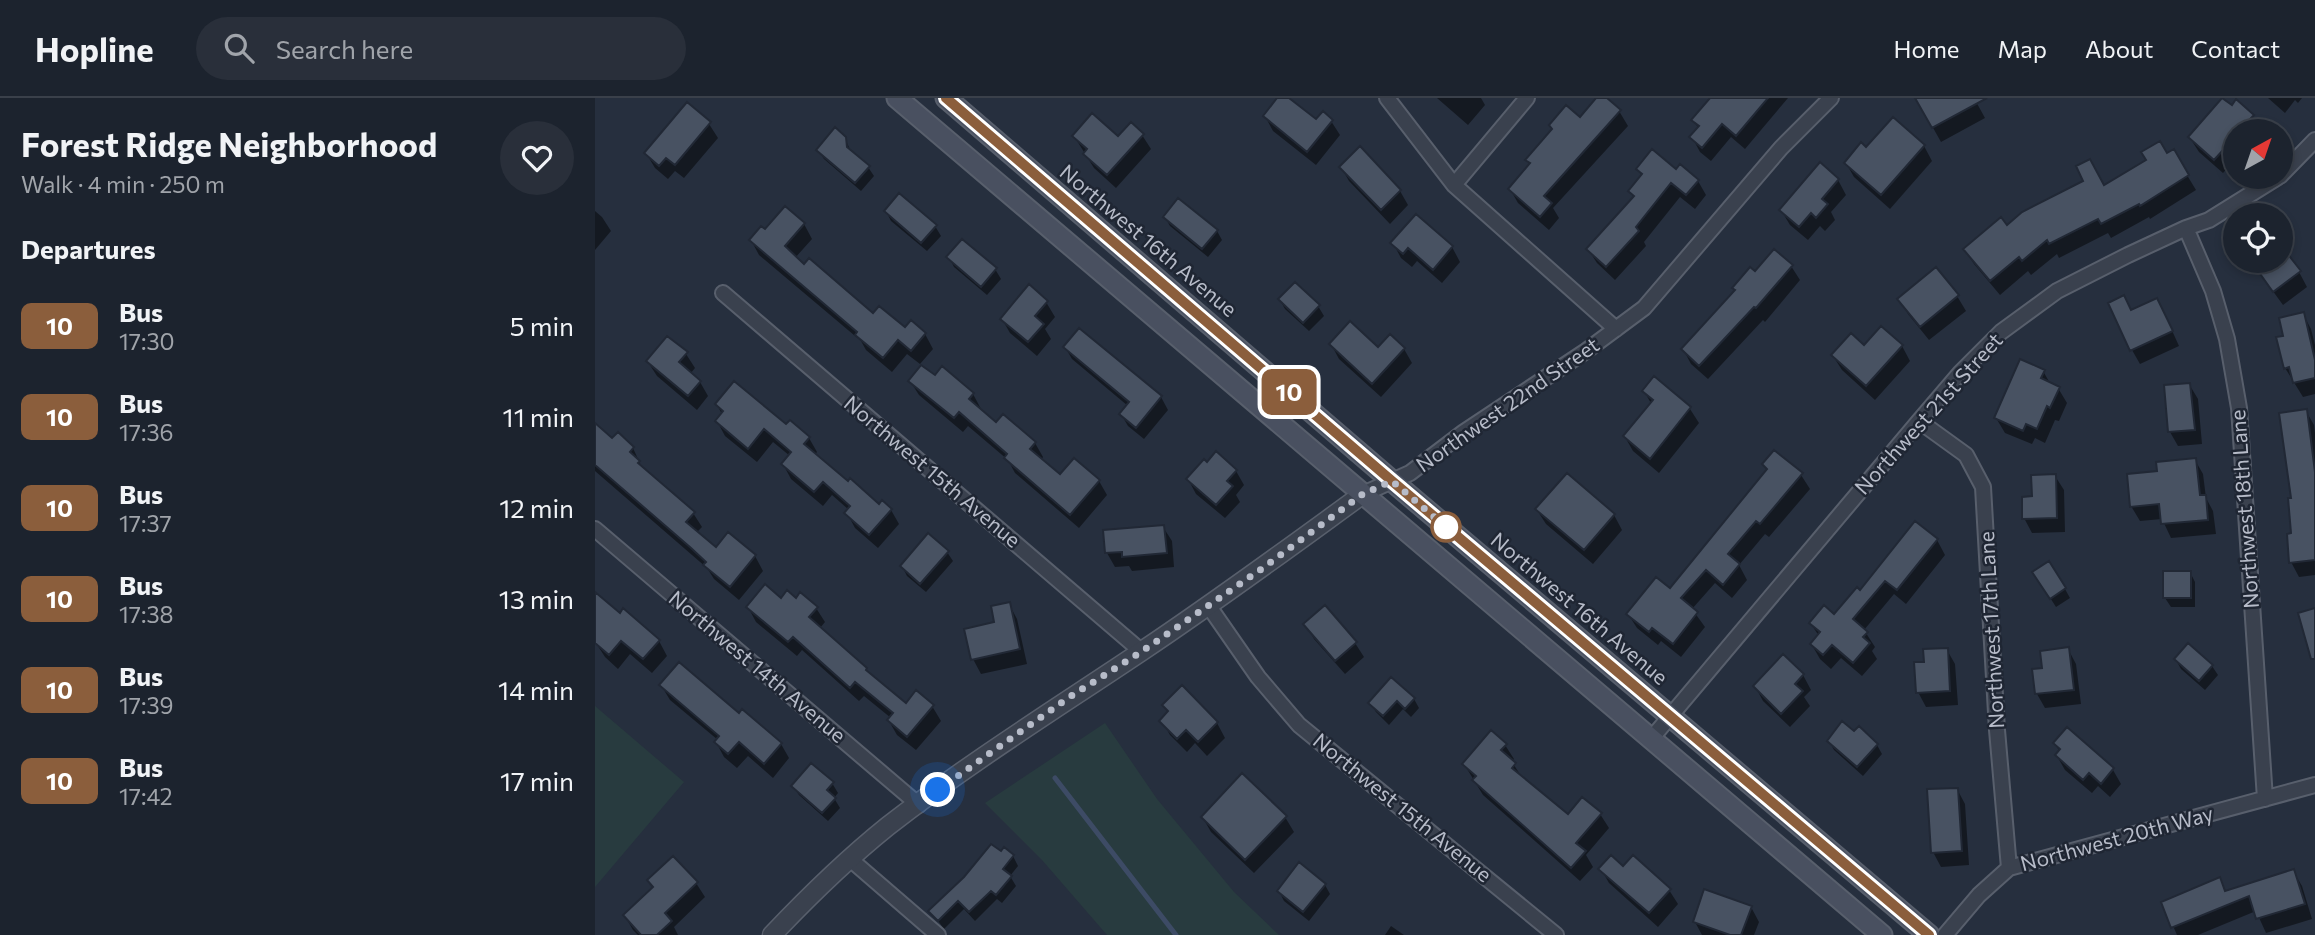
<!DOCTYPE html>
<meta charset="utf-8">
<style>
body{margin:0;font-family:Commissioner,sans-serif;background:#292f3a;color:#f1f3f6;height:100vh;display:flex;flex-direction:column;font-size:26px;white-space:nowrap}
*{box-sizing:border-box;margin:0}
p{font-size:23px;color:#a0a4aa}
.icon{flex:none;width:38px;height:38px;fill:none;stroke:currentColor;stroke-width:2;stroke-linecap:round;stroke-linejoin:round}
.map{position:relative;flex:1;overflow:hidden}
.details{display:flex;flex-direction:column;background:#1c232e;width:595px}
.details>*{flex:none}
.badge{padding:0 14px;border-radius:10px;font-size:24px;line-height:46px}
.needle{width:46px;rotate:40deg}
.buttons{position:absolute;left:1628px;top:21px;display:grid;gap:14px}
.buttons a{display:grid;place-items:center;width:70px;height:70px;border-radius:50%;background:#1c232e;box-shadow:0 4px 10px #0003,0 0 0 2px #3a404a;font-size:35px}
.you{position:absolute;width:35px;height:35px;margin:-18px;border:5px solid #fff;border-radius:50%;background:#1a73e8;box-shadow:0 0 0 10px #1a73e833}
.map>.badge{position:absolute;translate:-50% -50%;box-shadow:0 0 0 4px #fff}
h2{padding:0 21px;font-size:26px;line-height:63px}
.round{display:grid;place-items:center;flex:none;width:74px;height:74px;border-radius:37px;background:#292f3a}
.head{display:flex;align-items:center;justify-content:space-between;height:119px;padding:0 21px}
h1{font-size:33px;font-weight:700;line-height:52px}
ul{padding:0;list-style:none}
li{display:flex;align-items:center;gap:21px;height:91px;padding:0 21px}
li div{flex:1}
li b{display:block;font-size:26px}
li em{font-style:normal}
li .badge{min-width:77px;font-weight:700;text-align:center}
header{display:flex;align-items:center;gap:42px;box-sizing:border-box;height:98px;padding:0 35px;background:#1c232e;border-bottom:2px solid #3a404a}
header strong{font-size:33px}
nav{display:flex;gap:38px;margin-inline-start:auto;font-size:24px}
.search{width:490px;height:63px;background:#292f3a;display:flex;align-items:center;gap:18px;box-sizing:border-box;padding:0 24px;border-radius:38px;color:#a0a4aa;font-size:26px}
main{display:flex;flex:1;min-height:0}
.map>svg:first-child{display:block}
.green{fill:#283b3f}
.shadow{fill:#0007}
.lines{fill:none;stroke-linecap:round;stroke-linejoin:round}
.stream{stroke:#3d4b65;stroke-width:5}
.building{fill:#485262;stroke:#212835;stroke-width:2}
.minor-casing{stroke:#585f6c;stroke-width:18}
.tertiary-casing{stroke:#585f6c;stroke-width:21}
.secondary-casing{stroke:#585f6c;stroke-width:23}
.minor{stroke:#3a414e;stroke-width:14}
.tertiary{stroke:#3a414e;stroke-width:18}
.secondary{stroke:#495060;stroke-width:19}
.line-casing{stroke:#fff;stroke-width:16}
.line{stroke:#8b5e3c;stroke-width:10}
.walk{stroke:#b7bcc9;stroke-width:7;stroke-dasharray:0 12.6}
.stop-dot{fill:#fff;stroke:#8b5e3c;stroke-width:3.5}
.labels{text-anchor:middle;stroke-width:5;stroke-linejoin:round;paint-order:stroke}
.street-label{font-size:21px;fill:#b7bcc9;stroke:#1f2633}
</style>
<header>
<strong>Hopline</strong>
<div class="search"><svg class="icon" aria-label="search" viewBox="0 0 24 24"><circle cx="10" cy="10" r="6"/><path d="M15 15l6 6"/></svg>Search here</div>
<nav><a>Home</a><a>Map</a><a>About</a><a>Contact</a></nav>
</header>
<main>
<section class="details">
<div class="head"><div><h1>Forest Ridge Neighborhood</h1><p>Walk · 4 min · 250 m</p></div><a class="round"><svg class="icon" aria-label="heart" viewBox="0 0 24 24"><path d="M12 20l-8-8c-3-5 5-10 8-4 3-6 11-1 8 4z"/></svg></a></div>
<h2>Departures</h2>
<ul>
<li><span class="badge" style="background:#8b5e3c;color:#fff">10</span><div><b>Bus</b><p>17:30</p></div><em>5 min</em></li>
<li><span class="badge" style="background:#8b5e3c;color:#fff">10</span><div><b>Bus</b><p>17:36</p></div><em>11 min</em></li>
<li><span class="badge" style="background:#8b5e3c;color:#fff">10</span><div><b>Bus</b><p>17:37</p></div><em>12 min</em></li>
<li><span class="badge" style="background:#8b5e3c;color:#fff">10</span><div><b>Bus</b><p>17:38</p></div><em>13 min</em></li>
<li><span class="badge" style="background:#8b5e3c;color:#fff">10</span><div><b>Bus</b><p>17:39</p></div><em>14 min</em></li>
<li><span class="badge" style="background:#8b5e3c;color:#fff">10</span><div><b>Bus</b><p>17:42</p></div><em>17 min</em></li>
</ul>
</section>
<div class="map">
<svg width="1720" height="837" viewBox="0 0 1720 837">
<rect width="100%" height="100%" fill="#262f3e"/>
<path class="green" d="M0,608L89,684L0,789Z
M510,625L562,701L639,794L684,837H512L447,762L390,705Z"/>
<path class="shadow" d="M685,0H692L721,24L736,23L745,37L721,67L678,33L670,18Z
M842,0H886L890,7L873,27Z
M1004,0H1009L1024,13L1033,28L958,110L964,120L954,132L923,105L915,91L936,67L933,62L985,22Z
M1117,0H1193L1150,51L1136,39L1116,63L1105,54L1097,39L1104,31L1098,22Z
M1329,0H1379L1390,20L1346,44L1323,3Z
M1673,0H1707L1703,5L1700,2L1690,15Z
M1637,9L1657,18L1666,32L1640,33V62L1628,75L1604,54L1595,40Z
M114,26L123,40L89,80L80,73L73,81L60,70L51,55Z
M547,37L556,51L521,90L499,70L479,38L523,40Z
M250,40L256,54L273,69L279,78L266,93L229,61L223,52Z
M1329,48L1337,63L1295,111L1259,79L1251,65L1271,51Z
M1578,54L1601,92L1555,121L1554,119L1516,140L1513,135L1464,160L1462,156L1436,177L1433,173L1405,197L1379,166L1370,152L1412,129L1509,89L1553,63Z
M746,69L805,93L813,107L795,126L754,83Z
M1043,71L1081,73L1103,83L1111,97L1100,111L1085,99L1049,144L1051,148L1020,182L1002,165L993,151L1039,100L1035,93L1047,78Z
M1243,82L1251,97L1236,114L1240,122L1230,133L1225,128L1213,142L1195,127L1186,112Z
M0,113L7,119L16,133L0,152Z
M291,113L340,128L346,138L332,153L296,123Z
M822,118L857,149L865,164L847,185L822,163L817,169L806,160L798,145Z
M570,119L622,133L627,142L613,159L575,128Z
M209,126L217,141L200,160L278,217L310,232L330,236L338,251L325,266L312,256L297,274L271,252L266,243L164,157L156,142L170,134Z
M354,159L400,171L406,181L392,197L359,169Z
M1656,163H1685L1704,174L1712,189L1688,207Z
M1196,168L1205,182L1170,224L1168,222L1113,281L1096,266L1088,251L1160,176Z
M1362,198L1371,213L1334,242L1313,216L1304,201Z
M685,202L723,208L729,218L714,233L690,211Z
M451,204L460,219L450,231L456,241L442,258L415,235L407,221Z
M1537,213L1570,217L1584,248L1545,266L1537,252Z
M1708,216L1716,231L1720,247V296L1708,299L1690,270V239Z
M736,246L783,252L809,251L817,265L786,299L744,261Z
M1307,248L1315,263L1280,302L1247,272L1238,258L1269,250Z
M470,249L566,299L573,312L549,341L533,328L526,316L533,308L477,261Z
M91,256L100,270L95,276L105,284L113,298L102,312L62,278L53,264Z
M347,271L378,296L386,311L385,313L401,327L440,345L448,359L446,362L465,379L504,383L512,397L484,430L420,375L413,362L373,328L368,334L324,297L315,283L340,280Z
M1448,273L1456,287L1463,290L1472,305L1464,323L1460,322L1450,345L1440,340L1437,346L1410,335L1401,320Z
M1060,280L1095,311L1104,325L1064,375L1038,353L1030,339L1057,307L1049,293Z
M1594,286L1603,301L1607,346L1583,348L1575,334Z
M122,307L192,329L214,340L222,354L219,358L284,408L296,412L304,426L283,450L260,430L252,415L254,412L237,397L228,408L196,381L188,366L195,358L178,344L162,364L130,338L122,323L127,316Z
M1711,313L1719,327L1720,335V477L1704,479L1696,464L1698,401Z
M0,331L17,343L38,350L48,372L98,415L107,429L101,435L121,452L160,458L168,473L144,502L119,481L112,470L0,373Z
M1600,362L1608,376L1611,400L1618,413L1621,436L1576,440L1567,421L1545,423L1536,408L1564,375Z
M612,367L641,373L649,387L641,397L645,404L630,420L601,396L593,381Z
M1169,367L1206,377L1215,391L1174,439L1170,436L1144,467L1152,482L1137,500L1120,485L1097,511L1110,529L1086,559L1066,543L1063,547L1042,530L1033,516L1075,492L1172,373Z
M972,377L1019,417L1027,432L998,466L951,426L942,412Z
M1460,378L1469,392L1470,434L1437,435L1429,420L1439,400Z
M568,429L577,443L579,469L537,473L534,468L520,469L512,455Z
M1342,442L1350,457L1311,506L1299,496L1269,532L1280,549L1277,553L1282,561L1267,578L1246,560L1236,571L1225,561L1217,547L1224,538L1216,526L1239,518L1266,494Z
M352,454L358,463L331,494L312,478L307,468Z
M1595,474L1600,484V509H1576L1570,500Z
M1445,484L1470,491L1475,500L1461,509Z
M0,496L25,517L64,543L72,558L57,575L35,556L23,571L10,559L1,545Z
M186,502H201L221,510L230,524L225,530L271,571L274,577L311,607L337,608L346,623L321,652L302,637L294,623L296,620L269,598L264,603L207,552L202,558L161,524L153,509Z
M414,506L422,521L432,566L386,576L378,561Z
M711,526L760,545L769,559L750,576L719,541Z
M1473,551L1481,566L1486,606L1450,610L1442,596L1439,573L1449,572Z
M1352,552L1360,566L1363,607L1331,609L1323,594L1330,566Z
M1188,558L1208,577L1216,592L1209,599L1215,608L1195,629L1168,603L1160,588Z
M1581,562L1617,568L1623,577L1610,592L1586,571Z
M66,587L186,646L194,660L178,680L153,658L142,670L129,659L121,644L123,642L75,602Z
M819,601L824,610L816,619L808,611L794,627L781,614L775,605Z
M569,607L622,625L630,640L612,658L600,645L592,654L575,637L567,623L574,615Z
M1260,635L1282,647L1287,656L1268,678L1239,652L1234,643Z
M1460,646L1518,672L1526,686L1515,699L1503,688L1497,695L1470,672L1462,658L1465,654Z
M910,647L919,661L917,664L928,681L973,718L1005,716L1014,730L991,757L998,769L985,783L888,697L869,666Z
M237,685L243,695L239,700L245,710L233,723L204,697L198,688Z
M1362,691L1370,706L1374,767L1346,769L1338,754Z
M690,719L699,734L659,775L616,734L608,720Z
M409,752L418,758L423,768L415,778L421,788L407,805L402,801L380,823L369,811L349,831L336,813L371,780Z
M1006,771H1028L1074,792L1083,806L1063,829L1014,785Z
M1698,773L1707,788L1717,821L1671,835L1661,813L1603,837H1582L1568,805L1624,782L1631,794Z
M101,785L110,799L79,829L83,837H43L38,832L30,818Z
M730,787L735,796L714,823L689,803L684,793Z
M1156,809L1164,824L1159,837H1107L1100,824Z
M796,828L809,837H790Z"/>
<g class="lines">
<path class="stream" d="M460,680L581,837"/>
</g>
<path class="building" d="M682,0H694L721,21L728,13L738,22L712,54L668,18Z
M1001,0H1012L1026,12L949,98L957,105L945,119L913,91L935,65L930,62L957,31L954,27L971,7L985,19Z
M1115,0H1173L1141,38L1127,26L1107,50L1094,39L1104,28L1096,22Z
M1320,0H1392L1337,30Z
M1627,0L1637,7L1641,1L1659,17L1644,33H1640V39L1619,62L1593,39Z
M92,4L116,24L80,67L71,60L64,68L49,55Z
M497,15L523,38L536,24L549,36L512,77L488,56L492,51L477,38Z
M1298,19L1330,47L1286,97L1249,65L1266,44L1271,49Z
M240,29L251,39L252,49L275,68L260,85L221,52Z
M1565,43L1572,55L1579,51L1594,77L1545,108L1544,106L1506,126L1503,121L1454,146L1452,142L1427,163L1424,159L1395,183L1368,151L1406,119L1412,127L1427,114L1488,83L1481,68L1495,61L1509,87L1551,62L1546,54Z
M765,48L806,92L786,112L744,69Z
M1057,51L1081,71L1085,66L1104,82L1091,97L1076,85L1041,129L1044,133L1011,169L991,151L1039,98L1033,93L1047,76L1041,71Z
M1225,64L1244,81L1227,101L1233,106L1221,120L1216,115L1204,129L1184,112Z
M304,95L342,127L326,145L289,113Z
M583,100L623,132L607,151L568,119Z
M190,108L210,125L190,148L209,166L214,160L278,215L284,208L310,229L316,222L331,235L316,253L303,242L288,260L260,237L262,234L154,142L166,128L170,131Z
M821,116L858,148L838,172L813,150L808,156L795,145Z
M367,141L402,170L386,189L351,159Z
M1685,146L1706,173L1678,194L1656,163H1685Z
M1179,151L1198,167L1161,210L1159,209L1104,268L1086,251L1140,192L1137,190L1155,169L1160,173Z
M1341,169L1364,197L1325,229L1302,201Z
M700,184L725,207L708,225L683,201Z
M434,186L453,203L440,218L449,226L433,244L405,221Z
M1529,197L1536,212L1562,200L1578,233L1535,253L1513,205Z
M1709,214L1720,262V280L1698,285L1694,269L1689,271L1681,239L1688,238L1684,220Z
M755,223L783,249L795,236L810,250L777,286L734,246Z
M1286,228L1308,247L1271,288L1236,257L1256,235L1269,247Z
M484,230L567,298L541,330L524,316L534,304L468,249Z
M72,238L93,254L84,264L106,283L93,298L51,263Z
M1425,261L1450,272L1446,280L1465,289L1455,310L1452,308L1442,331L1431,326L1428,333L1399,320Z
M326,267L340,277L347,268L379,295L374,301L401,324L408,316L441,344L435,351L465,376L479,360L505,382L475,417L409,360L412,356L364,314L359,320L313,283Z
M1059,278L1096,309L1055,361L1028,338L1058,302L1047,293Z
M139,283L191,326L195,322L215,339L209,346L253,383L255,380L284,406L287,402L297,411L274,437L249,415L255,408L228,384L219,394L186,366L196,354L169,331L153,351L120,323L128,313L120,306Z
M1595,285L1600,332L1573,334L1569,287Z
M1712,311L1720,374V462L1694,465L1692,436L1696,435L1693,400H1696L1684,315Z
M0,325L17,340L23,334L39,349L35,354L45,363L43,365L100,414L91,424L121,449L133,434L161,457L135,489L108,467L111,464L96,450L0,367Z
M1179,352L1208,375L1165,426L1161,423L1133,456L1145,466L1128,487L1111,472L1086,500L1103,514L1078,546L1057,530L1054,534L1031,516L1061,479L1075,490L1172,371L1167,366Z
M621,353L642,372L632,383L638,388L621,407L591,381L609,361L612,364Z
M1601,360L1605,397H1611L1613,422L1566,426L1564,406L1535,409L1532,376L1562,373L1561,364Z
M972,375L1020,416L989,452L940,411Z
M1461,376L1462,420L1427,421V399L1437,398L1436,377Z
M1320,423L1343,441L1302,492L1290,483L1258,521L1273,534L1268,539L1275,545L1258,565L1237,547L1228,557L1215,546L1225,534L1214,525L1229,507L1239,516L1262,489L1265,492Z
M569,427L572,455L527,459V454L510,455L508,432Z
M333,435L354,453L325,486L305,468Z
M1454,463L1471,490L1455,501L1437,474Z
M1568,473H1596V500H1568Z
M170,486L186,500L192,492L201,500L205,494L223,509L214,519L272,570L271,572L311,605L321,592L339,607L312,639L292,622L298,615L260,584L255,590L198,539L193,544L151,509Z
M0,494L25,515L28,510L65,542L48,561L26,543L14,557L0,545Z
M415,504L425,551L376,562L369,531L399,524L396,508Z
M730,507L762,544L740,563L708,526Z
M1720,510V561H1716L1703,515Z
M1593,545L1618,567L1604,583L1579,561Z
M1474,549L1479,592L1440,596L1437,571L1447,570L1445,553Z
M1353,550L1355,593L1321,595L1319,564H1329L1328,551Z
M1188,556L1209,576L1200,586L1208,593L1186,616L1158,588Z
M84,564L144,615L147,611L187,645L169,666L144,644L133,656L119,644L124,638L64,587Z
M796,579L820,600L810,611L802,603L788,618L773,605Z
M587,587L623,624L603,644L591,632L582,641L564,623L573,613L567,607Z
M1247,623L1259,633L1264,628L1283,646L1262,669L1232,643Z
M1472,629L1519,670L1506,686L1494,675L1488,682L1460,657L1465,651L1458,645Z
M896,632L912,646L906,652L921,665L917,670L973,716L987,699L1007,715L981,745L991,753L976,770L877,682L881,678L867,666Z
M216,665L239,684L232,692L241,700L227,715L196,688Z
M647,675L692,718L650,762L606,719Z
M1363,690L1367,753L1336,755L1332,691Z
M396,746L406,753L409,749L419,757L408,771L417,778L401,797L396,793L374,814L363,803L343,823L333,813L369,779Z
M1016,757L1028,768L1038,757L1076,791L1054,815L1003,771Z
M78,758L103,784L70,815L77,823L62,837H46L28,817L58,789L52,782Z
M704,764L731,786L708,814L682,793Z
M1699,771L1710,806L1661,821L1654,798L1576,830L1566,804L1625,779L1630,793Z
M1109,791L1157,808L1146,837H1135L1098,824Z"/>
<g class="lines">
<g class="minor-casing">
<path id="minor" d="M792,0L859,87L1021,231
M1685,78L1720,42
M859,87L932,0
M1591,130L1618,193L1632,241L1644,310L1670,701
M128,195L546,553
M1324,323L1371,357L1388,389L1402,632L1414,770
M768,396L815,375L869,334L991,253L1049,210L1186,50L1236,0
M0,431L324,707
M613,507L663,579L704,627L961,837
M1056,641L1324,323L1365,275L1406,234L1462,193L1533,157L1591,130L1614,122L1683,79
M255,761L343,837
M1350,837L1384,797L1414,770L1720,687"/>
</g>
<g class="tertiary-casing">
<path id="tertiary" d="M177,837C213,799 252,761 293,728C374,665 462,610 547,553C622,503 695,449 768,396"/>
</g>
<g class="secondary-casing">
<path id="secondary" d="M302,0L1287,837
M351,0L797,383L1334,837"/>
</g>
<use href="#minor" class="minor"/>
<use href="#tertiary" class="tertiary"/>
<use href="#secondary" class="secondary"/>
</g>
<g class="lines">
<g class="line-casing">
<path id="line" d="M351,0L797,383L1334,837"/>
</g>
<use href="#line" class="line"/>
<path class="walk" d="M343,692L473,600L546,554L665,472L768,396L797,383L851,429"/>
</g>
<circle class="stop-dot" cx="851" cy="429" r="14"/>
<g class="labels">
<g class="street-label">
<text transform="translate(553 143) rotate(40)" y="7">Northwest 16th Avenue</text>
<text transform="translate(913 307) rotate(-35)" y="7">Northwest 22nd Street</text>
<text transform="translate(1334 316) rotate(-48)" y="7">Northwest 21st Street</text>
<text transform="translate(337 374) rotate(40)" y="7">Northwest 15th Avenue</text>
<text transform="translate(1650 411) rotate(-94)" y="7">Northwest 18th Lane</text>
<text transform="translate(984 511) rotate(40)" y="7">Northwest 16th Avenue</text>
<text transform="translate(1397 532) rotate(-93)" y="7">Northwest 17th Lane</text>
<text transform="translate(162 569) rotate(40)" y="7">Northwest 14th Avenue</text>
<text transform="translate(807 710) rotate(39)" y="7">Northwest 15th Avenue</text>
<text transform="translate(1522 741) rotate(-15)" y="7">Northwest 20th Way</text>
</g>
</g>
</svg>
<div class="buttons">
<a><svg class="needle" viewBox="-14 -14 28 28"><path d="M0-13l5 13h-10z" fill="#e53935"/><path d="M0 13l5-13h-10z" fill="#a0a4aa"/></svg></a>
<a><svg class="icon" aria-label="locate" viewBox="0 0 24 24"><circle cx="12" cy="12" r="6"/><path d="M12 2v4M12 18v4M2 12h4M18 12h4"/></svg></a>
</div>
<div class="you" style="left:343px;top:692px"></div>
<b class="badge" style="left:694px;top:294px;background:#8b5e3c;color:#fff">10</b>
</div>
</main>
